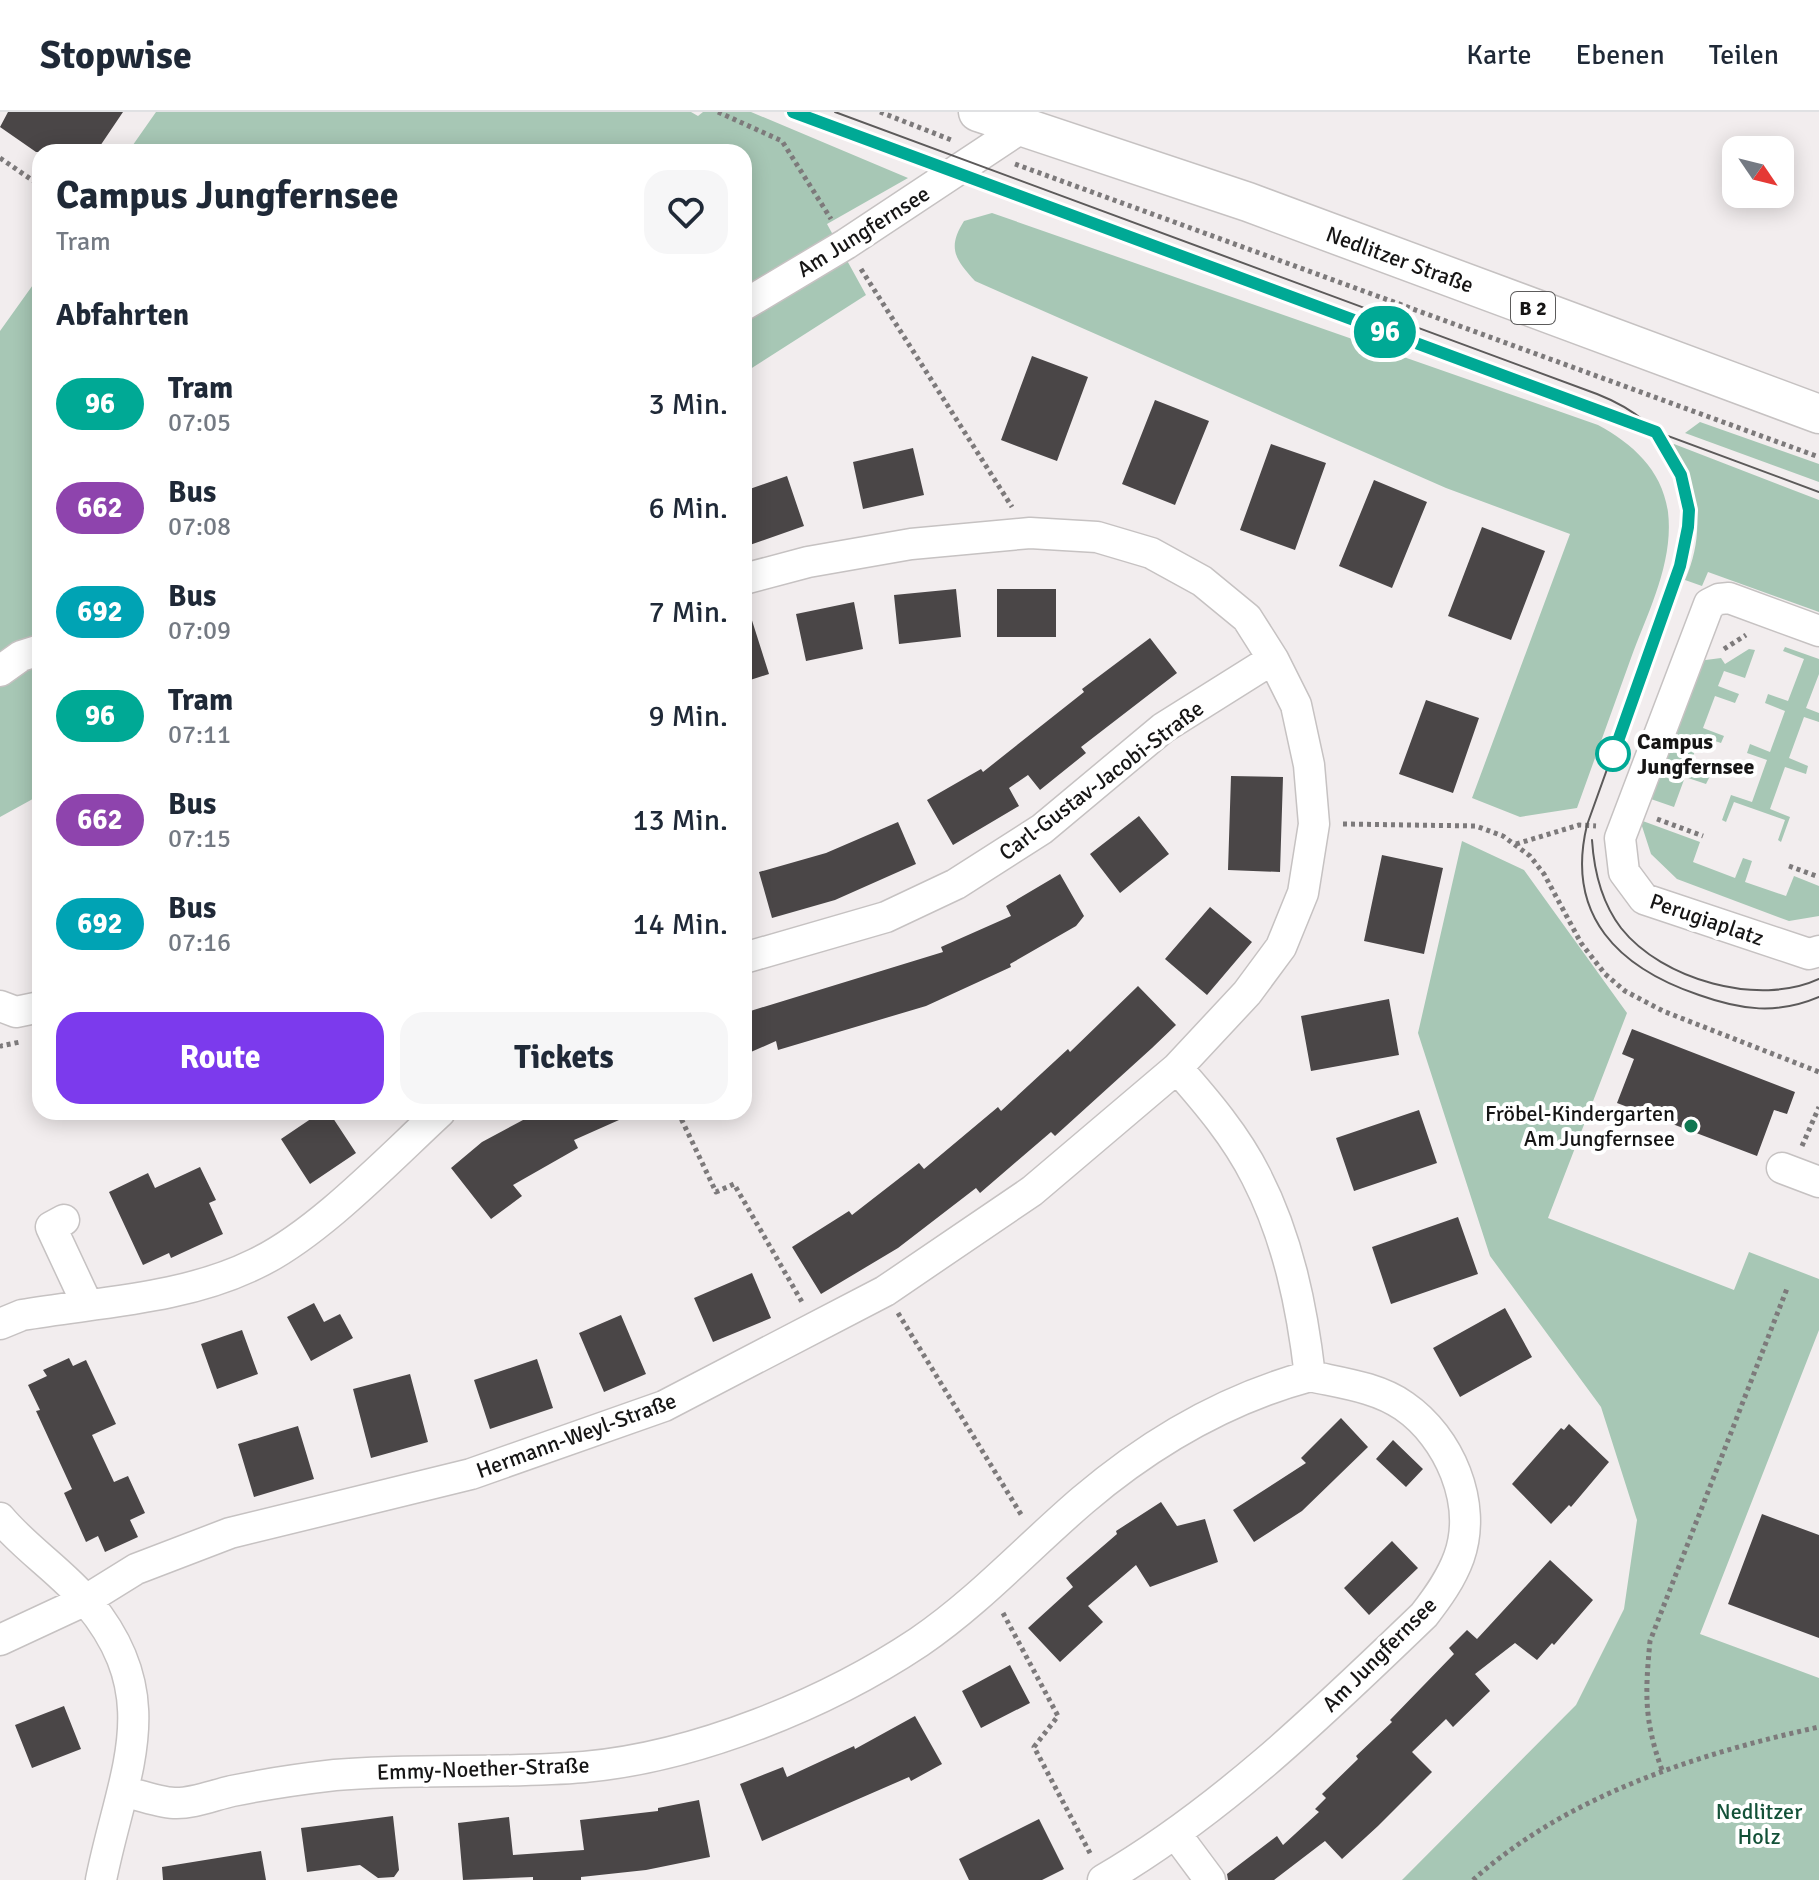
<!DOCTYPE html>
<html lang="de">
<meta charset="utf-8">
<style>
body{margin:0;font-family:Signika,sans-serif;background:#f6f6f7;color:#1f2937;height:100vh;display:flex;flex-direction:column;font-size:30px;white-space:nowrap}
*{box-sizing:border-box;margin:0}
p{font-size:26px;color:#747a83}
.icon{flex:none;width:44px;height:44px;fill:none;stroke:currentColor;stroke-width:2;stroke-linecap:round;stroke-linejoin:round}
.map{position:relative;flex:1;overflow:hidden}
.details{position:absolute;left:32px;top:32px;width:720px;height:976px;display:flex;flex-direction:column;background:#fff;border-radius:24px;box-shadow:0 4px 20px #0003}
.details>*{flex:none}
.badge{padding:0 16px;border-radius:26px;font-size:28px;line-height:52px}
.needle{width:52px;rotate:125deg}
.tools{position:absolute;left:1722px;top:24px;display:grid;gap:16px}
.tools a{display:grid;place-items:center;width:72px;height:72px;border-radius:16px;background:#fff;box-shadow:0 4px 20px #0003;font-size:40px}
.map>.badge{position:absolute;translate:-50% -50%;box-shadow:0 0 0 4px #fff}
h2{padding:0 24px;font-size:30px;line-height:72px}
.round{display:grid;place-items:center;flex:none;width:84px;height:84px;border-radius:24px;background:#f6f6f7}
.headline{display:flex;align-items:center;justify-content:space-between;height:136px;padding:0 24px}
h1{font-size:38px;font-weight:800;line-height:60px}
.primary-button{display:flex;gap:16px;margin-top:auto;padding:16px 24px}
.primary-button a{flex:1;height:92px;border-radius:24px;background:#7c3aed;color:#fff;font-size:32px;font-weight:800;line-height:92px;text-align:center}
.primary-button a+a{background:#f6f6f7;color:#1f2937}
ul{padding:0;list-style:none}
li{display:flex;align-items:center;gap:24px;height:104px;padding:0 24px}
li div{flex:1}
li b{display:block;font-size:30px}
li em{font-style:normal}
li .badge{min-width:88px;font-weight:700;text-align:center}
header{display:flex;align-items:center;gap:48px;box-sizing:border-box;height:112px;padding:0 40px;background:#fff;border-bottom:2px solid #e0e1e3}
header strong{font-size:38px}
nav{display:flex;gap:44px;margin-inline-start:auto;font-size:28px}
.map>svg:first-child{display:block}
.green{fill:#a7c7b5}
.building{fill:#4a4647}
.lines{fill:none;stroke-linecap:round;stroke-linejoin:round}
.minor-casing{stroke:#c6c2c2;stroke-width:33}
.major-casing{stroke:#c6c2c2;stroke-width:41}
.path{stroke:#7d7a7b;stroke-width:5;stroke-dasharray:4 4;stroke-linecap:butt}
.minor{stroke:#fff;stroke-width:30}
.major{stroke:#fff;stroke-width:38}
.tram{stroke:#5c5a5a;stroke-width:2}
.line-casing{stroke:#fff;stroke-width:18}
.line{stroke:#00a995;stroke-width:12}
.stop-dot{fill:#fff;stroke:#00a995;stroke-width:4}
.poi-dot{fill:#107852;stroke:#fff;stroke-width:3}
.labels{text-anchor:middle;stroke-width:8;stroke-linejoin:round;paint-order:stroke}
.shield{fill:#fff;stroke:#5c5b5b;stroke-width:2}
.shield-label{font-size:20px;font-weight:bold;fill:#161515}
.street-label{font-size:22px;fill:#161515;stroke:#fff}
.stop-label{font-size:22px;font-weight:bold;fill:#161515;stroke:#fff;text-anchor:start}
.poi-label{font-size:22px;fill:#161515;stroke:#fff;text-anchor:end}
.park-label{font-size:22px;fill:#135138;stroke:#fff}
</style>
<header>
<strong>Stopwise</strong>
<nav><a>Karte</a><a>Ebenen</a><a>Teilen</a></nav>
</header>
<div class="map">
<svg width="1819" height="1768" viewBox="0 0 1819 1768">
<rect width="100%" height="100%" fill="#f2edee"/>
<path class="green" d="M156,0H691L698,4L703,0H751L908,66L827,112L866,183L744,261V40H128Z
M992,101L1598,313C1633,332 1662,358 1668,400C1674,450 1648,500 1631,546C1613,596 1595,646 1577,696L1520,705L1472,686L1570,422L1446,376L975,169C955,147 947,136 964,109Z
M40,163V683L0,705V219Z
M1700,310L1819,352V370L1685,321Z
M1674,332L1819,388V500L1708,460L1702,474L1685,468C1705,422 1701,375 1670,335Z
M1785,535L1819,547V562L1806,596L1819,601V610L1804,605L1789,646L1808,654L1806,662L1785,655L1770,697L1790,705L1781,730L1778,728L1785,708L1734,690L1726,710L1722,708L1731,683L1752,690L1767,648L1747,641L1750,632L1770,640L1785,599L1765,591L1768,582L1788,589L1804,547L1783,539Z
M1749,537L1755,538L1745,566L1724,559L1718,574L1739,582L1735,591L1715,584L1703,616L1724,624L1721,631L1700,624L1689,656L1710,664L1706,672L1685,665L1674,695L1648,686L1698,549L1721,546L1725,552Z
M1640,708L1700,730L1693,750L1735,766L1743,746L1752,749L1745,770L1786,784L1794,764L1819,774V804L1789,809L1677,767L1651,742Z
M1462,729L1524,758L1627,901L1548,1106L1734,1178L1749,1140L1819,1167V1218L1700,1522L1819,1566V1768H1402L1576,1593L1624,1497L1637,1408L1601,1295L1490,1144L1418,921Z"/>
<path class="building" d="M8,0H123L96,40H36L0,15Z
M1032,244L1088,265L1057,349L1001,328Z
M1155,288L1209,309L1175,393L1122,372Z
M1271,332L1326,351L1295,438L1240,418Z
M913,336L924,383L863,397L853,350Z
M787,364L804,414L744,435V379Z
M1374,368L1427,390L1392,476L1339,454Z
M1482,415L1545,439L1511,528L1448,504Z
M956,477L961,525L899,532L894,483Z
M997,477H1056V525H997Z
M854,490L863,537L806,549L796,502Z
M744,499H749L769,562L744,570Z
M1150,526L1177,561L1081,635L1086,641L1040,678L1028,663L1009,676L1019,694L953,733L927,688L981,657L983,660L1084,580L1082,577Z
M1426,588L1479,606L1453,681L1399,662Z
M1231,664L1283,665L1280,760L1228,758Z
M1139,704L1169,742L1120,781L1090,742Z
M898,710L916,752L835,788L772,806L759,760L826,741Z
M1382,743L1443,756L1424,842L1364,829Z
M1060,762L1084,804L1076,814L1010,852L1011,855L926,894L778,938L776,929L744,943V901L943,840L941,835L1011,804L1006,794Z
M1210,795L1252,830L1207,883L1165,847Z
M1138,874L1176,913L1152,936L1055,1024L1051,1020L980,1081L976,1076L898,1136L821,1182L792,1135L849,1099L852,1103L919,1051L924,1057L998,995L1001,999L1068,937L1070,940Z
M1389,887L1399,943L1311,959L1301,904Z
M1632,917L1795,980L1787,1002L1774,998L1757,1044L1617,991L1634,947L1622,942Z
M1419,998L1437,1051L1354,1079L1336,1026Z
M321,1000H329L356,1041L310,1072L281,1027Z
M538,1000H637L574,1028L578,1036L513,1073L522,1084L491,1107L451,1056L482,1030Z
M200,1055L216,1088L209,1091L223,1122L171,1146L169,1141L143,1153L109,1080L148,1061L155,1076Z
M1458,1105L1478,1162L1391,1192L1372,1135Z
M752,1161L771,1206L713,1230L694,1186Z
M314,1191L324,1210L340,1202L353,1226L311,1249L287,1205Z
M1505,1196L1532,1245L1460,1285L1433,1236Z
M621,1203L646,1262L604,1280L579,1221Z
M242,1218L258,1262L217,1277L201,1232Z
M69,1246L73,1254L86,1248L116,1312L92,1323L114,1370L128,1364L145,1401L130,1408L138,1425L105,1440L98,1424L86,1430L64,1381L72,1377L36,1299L40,1298L28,1273L47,1264L43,1258Z
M537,1247L553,1296L490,1317L474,1268Z
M410,1262L428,1330L371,1346L353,1277Z
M1341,1306L1368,1335L1302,1399L1254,1430L1233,1398L1306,1351L1301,1346Z
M1569,1312L1609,1350L1571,1395L1569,1393L1551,1412L1512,1372L1561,1316L1564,1318Z
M298,1314L314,1367L254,1385L238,1332Z
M1393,1328L1423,1357L1406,1375L1376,1347Z
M1161,1390L1177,1414L1205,1407L1218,1450L1150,1475L1136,1453L1088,1494L1103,1510L1060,1550L1028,1516L1073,1475L1066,1466L1117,1422L1116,1419Z
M1762,1402L1819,1423V1526L1728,1492Z
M1392,1429L1418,1456L1369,1503L1344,1476Z
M1550,1448L1593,1488L1554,1533L1552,1531L1537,1548L1515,1531L1475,1562L1490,1579L1453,1615L1446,1607L1412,1640L1432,1660L1378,1714L1342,1747L1325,1729L1274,1768H1228L1227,1762L1277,1724L1283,1733L1319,1700L1315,1697L1326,1686L1322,1682L1358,1647L1356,1644L1392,1610L1390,1608L1454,1542L1449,1536L1467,1518L1477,1527Z
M1010,1553L1030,1591L981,1616L962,1579Z
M64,1594L81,1637L32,1656L15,1613Z
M915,1604L942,1652L911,1669L909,1665L762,1729L740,1672L783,1655L787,1665L854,1634L855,1637Z
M699,1688L710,1745L646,1758L581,1765V1768H533V1765L463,1768L458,1711L509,1705L513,1743L584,1738L580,1708L658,1699V1696Z
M393,1704L399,1758L394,1765L378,1766L360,1753L307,1760L301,1716Z
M1039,1707L1064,1757L1042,1768H969L959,1747Z
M261,1739L266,1768H163L162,1755Z"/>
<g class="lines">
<g class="minor-casing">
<path id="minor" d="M744,193L846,132L1021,16
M1819,519L1729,486L1719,487L1709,492L1620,726L1624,760L1644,787L1809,842L1819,839
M0,559L21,544L40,538
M744,846L886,805L956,772L1042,717L1163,616L1273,547
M0,894L16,900L40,895
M1782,1056L1819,1070
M64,1108L51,1115L87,1192
M0,1212L22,1203C99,1190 184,1187 255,1152C317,1123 389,1047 440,1000
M0,1406C26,1437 62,1460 88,1491C168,1587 122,1662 101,1768
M0,1528L86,1488L136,1457L230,1421L471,1362L664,1294L885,1179L1032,1079L1177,956L1247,881L1281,835L1303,781L1314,712L1309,653L1296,593L1273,547L1247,506L1202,469L1151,441L1097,425L1030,421L911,432L808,450L744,467
M123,1679C139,1683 158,1690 174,1691C192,1692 214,1683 232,1679C266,1672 300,1667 335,1663C418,1656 501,1662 584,1655C696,1645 826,1592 919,1530C979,1489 1028,1435 1083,1388C1150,1331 1225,1287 1310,1264
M1175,1721L1210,1768
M1103,1768C1223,1698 1325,1598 1424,1503C1438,1485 1451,1467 1459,1445C1478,1391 1449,1325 1404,1294C1377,1275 1341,1271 1310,1264C1302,1195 1288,1126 1256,1064C1236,1024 1206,989 1177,956"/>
</g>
<g class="major-casing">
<path id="major" d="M978,0L1248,90L1819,302"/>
</g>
<path class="path" d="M718,0L782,29L831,107
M880,0L954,29
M0,46L35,70
M1015,52L1819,345
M861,157L1012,395
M1724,537L1746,523
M1657,707L1703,724
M1343,712L1476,714L1503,724L1530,744L1544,762L1581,831L1605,862L1625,879L1663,899L1819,960
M1516,732L1579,713L1596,714
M1789,754L1819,765
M0,932L1,934L20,930
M678,1000L716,1080L734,1072L802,1190
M1802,1034L1819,995
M898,1201L1022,1404
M1003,1501L1058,1604L1034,1635L1091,1743
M1662,1658C1644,1608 1645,1582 1650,1529L1788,1174
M1473,1768C1568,1683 1697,1642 1819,1615"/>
<use href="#minor" class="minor"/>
<use href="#major" class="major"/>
<path class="tram" d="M794,0L1819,380
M835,0L1597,282C1676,313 1701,373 1680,454L1587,713C1565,804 1619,856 1699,883C1741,898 1777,903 1819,885
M1592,728C1594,759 1602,791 1621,816C1662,868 1759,895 1819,867"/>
</g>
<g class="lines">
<g class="line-casing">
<path id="line" d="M793,0L1656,320L1681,363L1689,398L1688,415L1680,454L1613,643"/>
</g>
<use href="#line" class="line"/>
</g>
<circle class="stop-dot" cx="1613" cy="642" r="16"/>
<circle class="poi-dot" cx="1691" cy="1014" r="8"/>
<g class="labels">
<rect class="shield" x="1511" y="180" width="44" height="32" rx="6"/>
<g class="shield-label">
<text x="1533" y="203">B 2</text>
</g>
<g class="street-label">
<text transform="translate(863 119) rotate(-32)" y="8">Am Jungfernsee</text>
<text transform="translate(1400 147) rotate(20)" y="8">Nedlitzer Straße</text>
<text transform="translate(1101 668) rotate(-37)" y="8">Carl-Gustav-Jacobi-Straße</text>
<text transform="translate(1707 807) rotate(19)" y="8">Perugiaplatz</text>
<text transform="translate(576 1323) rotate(-20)" y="8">Hermann-Weyl-Straße</text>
<text transform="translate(1379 1542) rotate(-45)" y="8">Am Jungfernsee</text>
<text transform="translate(483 1656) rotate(-2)" y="8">Emmy-Noether-Straße</text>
</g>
<g class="stop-label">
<text x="1637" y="637">Campus<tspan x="1637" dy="25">Jungfernsee</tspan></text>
</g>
<g class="poi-label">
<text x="1675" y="1009">Fröbel-Kindergarten<tspan x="1675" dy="25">Am Jungfernsee</tspan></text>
</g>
<g class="park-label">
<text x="1759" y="1707">Nedlitzer<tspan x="1759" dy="25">Holz</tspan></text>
</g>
</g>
</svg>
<div class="tools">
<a><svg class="needle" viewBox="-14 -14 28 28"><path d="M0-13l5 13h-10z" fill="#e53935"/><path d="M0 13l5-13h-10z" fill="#747a83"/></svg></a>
</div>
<b class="badge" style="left:1385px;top:220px;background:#00a995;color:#fff">96</b>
<section class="details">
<div class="headline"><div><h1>Campus Jungfernsee</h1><p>Tram</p></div><a class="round"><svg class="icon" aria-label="heart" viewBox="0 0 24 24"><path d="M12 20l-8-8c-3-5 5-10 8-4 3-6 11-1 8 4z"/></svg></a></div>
<h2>Abfahrten</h2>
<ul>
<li><span class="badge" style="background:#00a995;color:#fff">96</span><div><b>Tram</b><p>07:05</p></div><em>3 Min.</em></li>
<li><span class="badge" style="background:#8e44ad;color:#fff">662</span><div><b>Bus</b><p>07:08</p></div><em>6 Min.</em></li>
<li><span class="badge" style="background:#00a3b4;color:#fff">692</span><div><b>Bus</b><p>07:09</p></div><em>7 Min.</em></li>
<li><span class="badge" style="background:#00a995;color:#fff">96</span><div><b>Tram</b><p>07:11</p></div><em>9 Min.</em></li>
<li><span class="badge" style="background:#8e44ad;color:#fff">662</span><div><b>Bus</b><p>07:15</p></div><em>13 Min.</em></li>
<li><span class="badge" style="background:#00a3b4;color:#fff">692</span><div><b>Bus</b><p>07:16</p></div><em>14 Min.</em></li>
</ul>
<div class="primary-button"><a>Route</a><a>Tickets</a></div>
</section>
</div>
